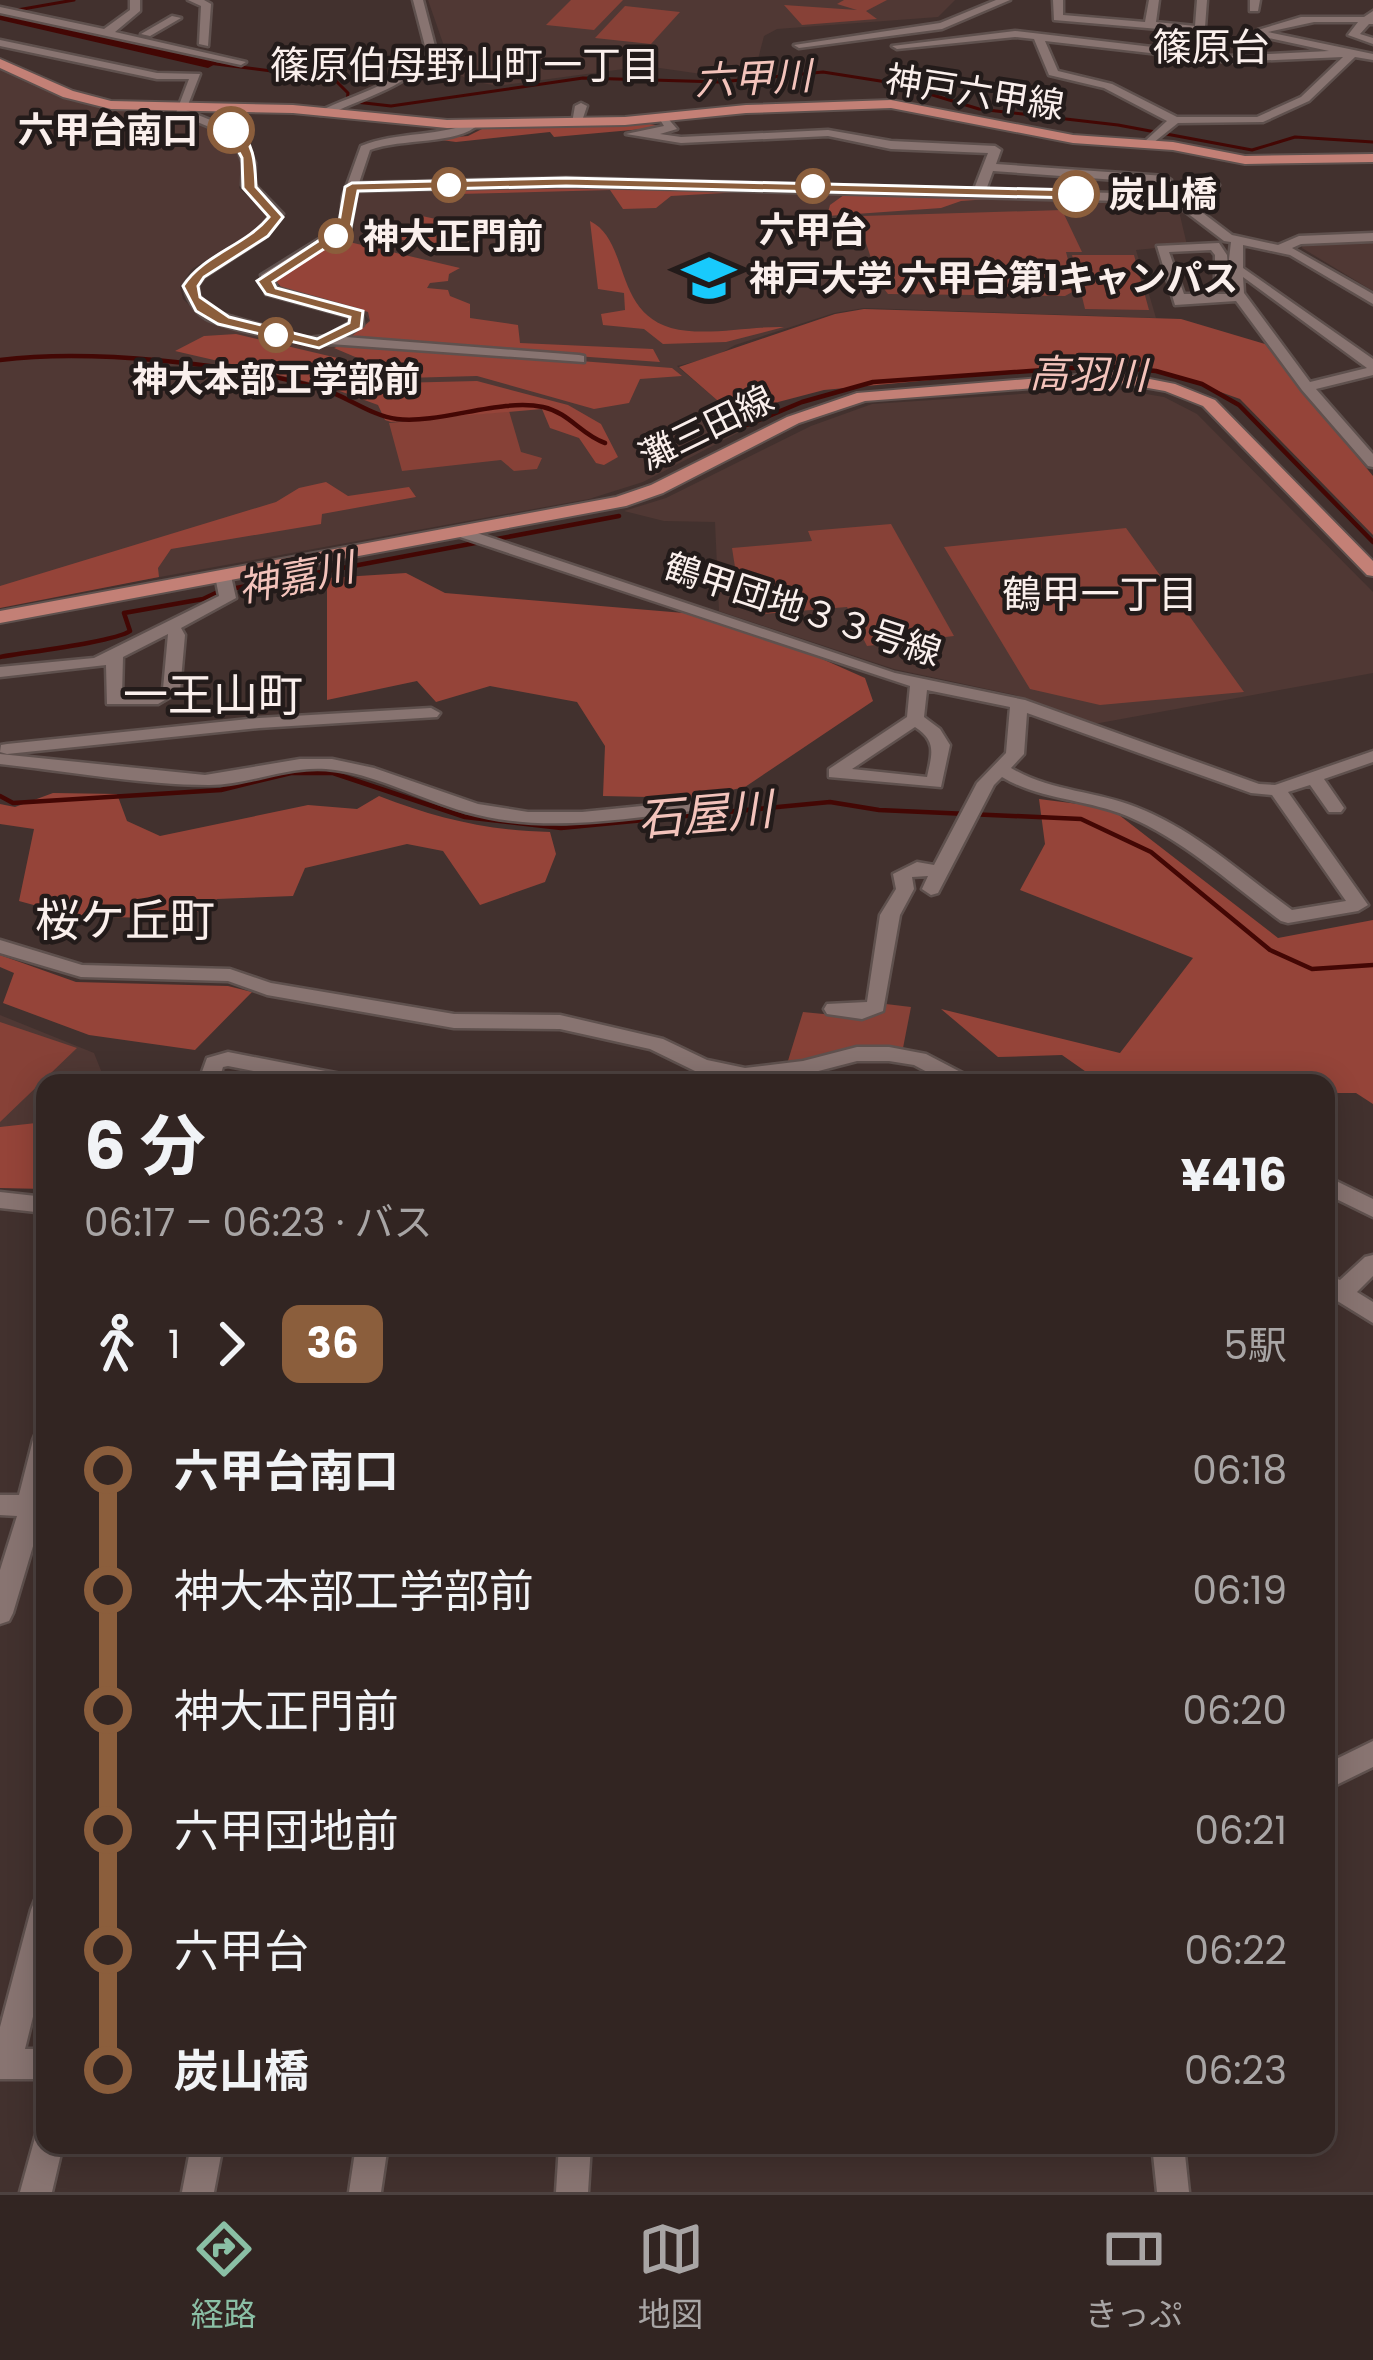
<!DOCTYPE html>
<html lang="ja">
<meta charset="utf-8">
<style>
body{margin:0;font-family:Poppins,"Noto Sans JP",sans-serif;background:#3a2d2a;color:#f1f3f6;height:100vh;display:flex;flex-direction:column;font-size:45px;white-space:nowrap}
*{box-sizing:border-box;margin:0}
p{font-size:39px;color:#a8a5a5}
.icon{flex:none;width:66px;height:66px;fill:none;stroke:currentColor;stroke-width:2;stroke-linecap:round;stroke-linejoin:round}
.map{position:relative;flex:1;overflow:hidden}
.drawer{position:absolute;left:36px;top:1074px;width:1299px;height:1080px;display:flex;flex-direction:column;background:#322522;border-radius:24px;box-shadow:0 6px 30px #0003,0 0 0 3px #4d4240}
.drawer>*{flex:none}
.badge{padding:0 24px;border-radius:18px;font-size:42px;line-height:78px}
.map>.badge{position:absolute;translate:-50% -50%;box-shadow:0 0 0 6px #fff}
.legs{display:flex;align-items:center;gap:18px;height:132px;padding:0 48px;font-size:39px}
.legs p{margin-inline-start:auto}
.overview{display:flex;align-items:center;justify-content:space-between;height:204px;padding:0 48px}
h1{font-size:66px;font-weight:700;line-height:90px}
ul{padding:0 48px;list-style:none}
li{display:flex;align-items:center;gap:42px;height:120px;font-size:45px}
li i{display:grid;place-items:center;width:18px;height:100%;margin:0 15px;background:currentColor}
li i::after{content:'';width:30px;height:30px;margin:-15px;border:9px solid;border-radius:50%;background:#322522}
li p{margin-inline-start:auto}
li:first-child i{background:linear-gradient(#0000 50%,currentColor 0)}
li:last-child i{background:linear-gradient(currentColor 50%,#0000 0)}
.tab-bar{display:flex;justify-content:space-around;align-items:center;height:168px;border-top:3px solid #4d4240;background:#322522;font-size:33px;color:#a8a5a5}
.tab-bar a{display:grid;justify-items:center;gap:6px}
.tab-bar .selected{color:#8abfa5}
.map>svg:first-child{display:block}
.built{fill:#503834}
.green{fill:#874137}
.forest{fill:#954439}
.lines{fill:none;stroke-linecap:round;stroke-linejoin:round}
.stream-far1{stroke:#430704;stroke-width:3}
.stream{stroke:#430704;stroke-width:4.5}
.river{fill:#430704;fill-rule:evenodd}
.minor-casing{stroke:#5f514e;stroke-width:5}
.major-casing{stroke:#5f514e;stroke-width:4}
.minor{fill:#887471;fill-rule:evenodd}
.major{fill:#c38076;fill-rule:evenodd}
.line-1{fill:#8b5e3c;stroke:#fff;stroke-width:3}
.stop-1-dot{fill:#fff;stroke:#8b5e3c;stroke-width:6}
.labels{text-anchor:middle;stroke-width:9;stroke-linejoin:round;paint-order:stroke}
.far-street-label{font-size:36px;fill:#faefec;stroke:#231b1a}
.far-stop-label{font-size:36px;font-weight:bold;fill:#faefec;stroke:#231b1a;text-anchor:start}
.far-poi-label{font-size:36px;font-weight:bold;fill:#faefec;stroke:#231b1a;text-anchor:start}
.far-neighbourhood-label{font-size:39px;fill:#faefec;stroke:#231b1a}
.far-water-label{font-size:39px;font-style:italic;fill:#f3c3bb;stroke:#231b1a}
.neighbourhood-label{font-size:45px;fill:#faefec;stroke:#231b1a}
.water-label{font-size:45px;font-style:italic;fill:#f3c3bb;stroke:#231b1a}
</style>
<div class="map">
<svg width="1373" height="2192" viewBox="0 0 1373 2192">
<rect width="100%" height="100%" fill="#42312e"/>
<path class="built" d="M428,0H955L938,17L777,29L764,36L758,59L715,76L646,66L497,86L468,80L438,60L444,46Z
M0,68L70,101L171,111L232,138L243,167L239,188L268,215L259,228L192,269L180,286L183,299L201,317L301,346L341,343L369,320L359,307L274,283L277,276L354,233L355,194L364,190L561,185L1157,201L1178,207L1187,245L1136,250L1156,318L864,308L834,313L735,345L714,357L677,366L749,427L643,482L589,499L0,606Z
M1373,241V291L1302,248L1303,244Z
M1110,388L1164,397L1197,414L1373,592V673L1094,724L1015,695L894,669L719,611L715,522L664,521L624,511L666,498L811,426L872,404Z
M0,1015L94,1053L104,1078L100,1083H45V1145L0,1144Z"/>
<path class="green" d="M571,0H623L594,30L546,25Z
M844,0H887L866,11L877,19L802,25L784,5L857,10L837,4Z
M625,6L680,12L651,44L595,38Z
M1062,210L1082,252H1066L1076,290L1065,296L888,294L879,282L859,222L862,216Z
M1072,255H1134L1149,310L1085,309Z
M509,411L521,452L542,458L537,469L514,471L501,460L402,471L389,423Z
M891,524L954,636L867,646L847,607L763,614L735,567L732,548L812,541L808,531Z
M1126,528L1244,692L1100,705L1030,689L944,547Z
M886,1004L911,1007L903,1048L860,1047L787,1064L803,1012L864,1018L883,1011Z
M0,1022L77,1048L0,1122Z"/>
<path class="forest" d="M650,124L665,127L554,137L550,132L456,142L434,139L468,136L484,128Z
M564,188L776,189L779,190L671,196L656,208L623,209L610,190L458,194L462,190Z
M848,192L988,195L989,199L961,201L941,208L827,216L830,205Z
M422,216L468,226L444,248L388,237Z
M590,221C630,241 613,311 671,328C705,337 749,326 784,327L726,342L663,344L644,329L603,325L601,314L625,310L624,293L598,289Z
M345,241L460,268L449,274L448,281L430,283L427,288L448,290L450,296L470,304V318L518,325L520,343L653,349L660,362L347,340L370,321L368,312L283,289L274,279L334,242Z
M864,309L1181,319L1265,344L1373,476V535L1240,399L1156,369L1099,364L824,390L733,414L679,367L835,314Z
M236,334L346,360L395,383L477,381L568,405L601,424L618,457L604,465L596,463L579,438L550,428L542,409L391,422L385,420L378,405L326,386L175,351L204,336Z
M346,343L672,368L682,376L640,379L629,403L594,409L477,376L405,378L334,348Z
M326,482L348,496L409,487L416,497L322,514L321,524L171,549L158,568L159,577L0,608V586L276,502L299,488Z
M406,573L445,593L684,613L793,646L865,678L873,701L745,787L695,798L603,796L605,746L577,702L490,686L436,702L417,681L327,700V578Z
M53,793L117,794L127,821L160,836L308,805L357,809L379,796C436,818 488,831 550,832L556,854L545,882L480,905L443,851L407,844L305,868L293,896L217,899L186,919L74,916L19,901L34,829L0,824V804L15,807Z
M1039,799L1110,808L1278,938L1373,920V1104L1356,1093H1326V1083H1102L1062,1055L998,1057L941,1009L1120,1053L1193,958L1020,890L1045,844Z
M0,955L76,982L228,986L252,992L195,1050L89,1035L3,1003L14,973L0,967Z
M45,1122V1189L0,1188V1127Z"/>
<g class="lines">
<path class="stream-far1" d="M0,13L74,0
M208,63L334,79L348,93L347,101L391,106L583,78L720,82L823,72L893,83L979,109L1118,125L1252,150L1295,137L1373,142"/>
<path class="stream" d="M0,360C91,349 230,363 320,388C345,395 371,416 397,419C441,424 500,398 543,407C570,413 581,435 605,443
M747,425L802,402L873,382L1100,366L1156,371L1202,384L1239,405L1373,542
M0,657C27,652 114,642 130,631L124,613L203,599L220,591L619,516
M0,796L13,803L221,790L291,773H333L465,817L561,828L830,802L879,810L1081,819L1151,852L1270,950L1312,969L1373,965"/>
<path class="river" d="M0,10L208,58L217,63L208,68L0,20Z"/>
<g class="minor-casing">
<path id="minor" d="M130,0H140V11L115,32L246,62L241,65L0,13V7L104,29L130,10Z
M188,0H204L211,4L208,46L199,44L201,6Z
M413,0H423L436,50C410,87 367,96 328,115H320V111C357,93 401,84 426,50Z
M996,0H1010L942,29L799,48L794,45L940,23Z
M1053,0H1063V15L1145,22L1149,0H1159L1156,22L1195,26L1197,0H1207L1204,41L1195,43L1194,32L1054,20Z
M1250,0H1260L1258,11H1250Z
M1373,11V24H1369L1360,34L1373,38V44L1348,35L1358,22H1314L1268,32L1373,54V60L1355,57L1309,101L1263,122L1178,123L1148,147L1144,146V142L1167,121L1104,88L1049,75L1034,39L1015,37L897,49L892,46L1015,31L1229,56L1329,51L1259,36L1258,30L1301,17H1364ZM1045,41L1229,62L1343,57L1301,97L1257,117H1177L1112,84L1058,71Z
M172,16L181,18L150,36L141,34Z
M0,40L157,73L200,74L186,110L242,133L255,163L254,184L283,214L264,238L204,277L198,285L199,296L215,312L307,338L327,336L349,323L350,317L266,294L261,275L340,226L343,196L361,146C397,131 445,137 473,121L479,124C458,145 401,138 370,150L359,183L566,178L974,189L988,153L891,149L828,136L681,143L626,134L664,126L659,118L665,115L677,129L660,134L681,137L828,130L891,141L995,146L1001,150L996,164L1165,176L1171,180L1169,191L1163,195L1157,191L1158,183L993,171L986,190L1160,194L1191,204L1209,182H1217L1219,185L1199,210L1232,235L1278,245L1299,236L1373,233V241L1301,244L1292,248L1373,294V304L1290,255L1243,245V268L1373,359V375L1316,389L1373,454V467L1368,466L1302,390L1236,301L1175,305L1157,246L1219,243L1227,255L1228,268L1231,242L1224,241L1182,209L1159,202L566,186L357,191L350,231L273,279L277,288L362,312L363,325L345,337L579,355L584,356V362L330,344C308,346 224,329 205,318C194,311 186,297 184,285C207,253 250,247 271,214L242,185L243,163L233,137L176,113L189,79H157L0,46ZM1211,250L1215,255V283L1227,286L1228,270L1231,294H1184L1169,252ZM1243,277L1367,368L1310,382L1244,293Z
M581,103L587,106L582,121L572,123L575,106Z
M462,528L895,673L1025,700L1259,784L1275,785L1373,751V762L1324,779L1344,808L1341,812H1329L1310,785L1288,792L1368,905L1358,911L1288,923L1281,921C1232,885 1184,840 1127,816C1086,799 1040,800 1002,777L994,785L938,893L931,895L922,889L928,876L912,877L914,889L900,915L883,1011L862,1019L827,1014L824,1009L827,1004L867,1002L880,915L896,889L893,874L917,862L934,865L977,783L1006,753L1010,707L927,690L924,717L940,729L950,745L941,787L829,777V769L907,717L910,686L457,536L454,533ZM1027,713L1251,793L1272,795L1346,901L1292,910C1242,874 1194,829 1136,807C1095,791 1049,791 1011,768L1024,754ZM915,727C937,741 932,754 927,777L852,769Z
M223,571L231,576L236,598L181,628L185,635L180,691L158,704H107L106,665L0,677V667L94,658L219,596L215,576ZM168,634L163,689L154,694L122,695L123,657Z
M431,708L440,713L437,717L259,728L7,754L0,752L1,745L7,744L259,718Z
M0,754L205,775L300,759H332L374,768L478,804L528,812H582L692,801L701,806L692,811C616,820 541,833 466,812C419,799 375,773 326,769C286,766 249,785 209,785C144,785 66,771 0,764Z
M0,940L82,965L230,969L271,983L454,1014L560,1015L663,1039L707,1060L745,1068L803,1061L857,1047H889L926,1054L972,1078L975,1083H948L914,1065L889,1061H857L803,1075L745,1082L695,1071L650,1049L560,1029L454,1028L267,995L228,981L81,977L0,953Z
M228,1052L351,1076L361,1083H315L228,1066L223,1067L218,1083H198L207,1058Z
M1326,1176L1373,1199V1217L1326,1194Z
M0,1192L45,1197V1213L0,1208Z
M1373,1255V1276L1357,1292L1373,1302V1323L1326,1294V1274L1340,1280L1365,1257Z
M45,1430V1515L42,1516L13,1613L9,1621L0,1624V1570L17,1516L0,1515V1495H19L33,1440L36,1433Z
M1373,1741V1767L1326,1790V1764Z
M45,1896V1968L25,2049H45V2079H0V2027L31,1910L35,1900Z
M45,2130V2145H63L52,2192H20L36,2134Z
M191,2145H223L214,2192H182Z
M356,2145H388L381,2192H349Z
M559,2145H591L588,2192H556Z
M1152,2145H1184L1189,2192H1157Z"/>
</g>
<g class="major-casing">
<path id="major" d="M0,59L73,91L111,101L293,105L447,120L625,117L746,105L891,100L1073,135L1173,142L1245,156L1373,154V162L1245,164L1173,150L1073,143L891,108L746,113L625,125L447,128L293,113L111,109L63,97L0,68Z
M1114,372L1175,384L1215,400L1373,561V576L1367,575L1203,406L1165,391L1114,382L865,401L799,423L663,493L626,506L0,623V611L616,497L651,485L787,417L857,393Z"/>
</g>
<use href="#minor" class="minor"/>
<use href="#major" class="major"/>
</g>
<path class="line-1" d="M226,128H235C255,142 255,164 256,187L283,217L268,236L204,277L198,286L200,297L229,317L317,339L349,323L350,317L266,294L257,281L338,228L345,187L352,183L566,178L1076,190L1083,194L1076,198L566,186L358,191L350,232L273,282L276,288L363,311L361,328L319,348L218,324L196,311L183,286C204,254 245,246 269,217L243,188L242,158Z"/>
<defs>
<g id="university-bare" transform="scale(4.14)"><path d="M0-5L7-2L0 1L-7-2ZM-4 1L0 2.5L4 1V4Q0 6-4 4Z" fill="#18cafc" stroke="#231b1a" stroke-width="2.5" paint-order="stroke"/></g>
</defs>
<g fill-rule="evenodd">
<use href="#university-bare" x="709" y="278"/>
</g>
<g class="stop-1-dot">
<circle cx="231" cy="130" r="21"/>
<circle cx="449" cy="185" r="15"/>
<circle cx="813" cy="186" r="15"/>
<circle cx="1076" cy="194" r="21"/>
<circle cx="336" cy="236" r="15"/>
<circle cx="276" cy="335" r="15"/>
</g>
<g class="labels">
<g class="far-street-label">
<text transform="translate(975 92) rotate(9)" y="13">神戸六甲線</text>
<text transform="translate(706 427) rotate(-26)" y="13">灘三田線</text>
<text transform="translate(803 609) rotate(18)" y="13">鶴甲団地３３号線</text>
</g>
<g class="far-stop-label">
<text x="198" y="143" text-anchor="end">六甲台南口</text>
<text x="1109" y="207">炭山橋</text>
<text x="813" y="243" text-anchor="middle">六甲台</text>
<text x="363" y="249">神大正門前</text>
<text x="276" y="392" text-anchor="middle">神大本部工学部前</text>
</g>
<g class="far-poi-label">
<text x="749" y="291">神戸大学 六甲台第1キャンパス</text>
</g>
<g class="far-neighbourhood-label">
<text x="1211" y="61">篠原台</text>
<text x="465" y="79">篠原伯母野山町一丁目</text>
<text x="1100" y="608">鶴甲一丁目</text>
</g>
<g class="far-water-label">
<text transform="translate(753 78) rotate(-3)" y="14">六甲川</text>
<text transform="translate(1088 374) rotate(1)" y="14">高羽川</text>
<text transform="translate(296 577) rotate(-11)" y="14">神嘉川</text>
</g>
<g class="neighbourhood-label">
<text x="213" y="711">一王山町</text>
<text x="125" y="936">桜ケ丘町</text>
</g>
<g class="water-label">
<text transform="translate(705 814) rotate(-5)" y="16">石屋川</text>
</g>
</g>
</svg>
<section class="drawer">
<div class="overview"><div><h1>6 分</h1><p>06:17 – 06:23 · バス</p></div><b>¥416</b></div>
<div class="legs"><svg class="icon" aria-label="walk" viewBox="0 0 24 24"><circle cx="13" cy="4" r="2"/><path d="M13 8l-2 6 4 7M11 14l-3 7M7 12l3-4h3l4 4"/></svg>1<svg class="icon" aria-label="forward" viewBox="0 0 24 24"><path d="M9 5l7 7-7 7"/></svg><b class="badge" style="background:#8b5e3c;color:#fff">36</b><p>5駅</p></div>
<ul>
<li><i style="color:#8b5e3c"></i><b>六甲台南口</b><p>06:18</p></li>
<li><i style="color:#8b5e3c"></i><span>神大本部工学部前</span><p>06:19</p></li>
<li><i style="color:#8b5e3c"></i><span>神大正門前</span><p>06:20</p></li>
<li><i style="color:#8b5e3c"></i><span>六甲団地前</span><p>06:21</p></li>
<li><i style="color:#8b5e3c"></i><span>六甲台</span><p>06:22</p></li>
<li><i style="color:#8b5e3c"></i><b>炭山橋</b><p>06:23</p></li>
</ul>
</section>
</div>
<nav class="tab-bar">
<a class="selected"><svg class="icon" aria-label="directions" viewBox="0 0 24 24"><path d="M12 3l9 9-9 9-9-9zM9 14v-3h6M13 9l2 2-2 2"/></svg>経路</a>
<a><svg class="icon" aria-label="map" viewBox="0 0 24 24"><path d="M3 6l6-2 6 2 6-2v14l-6 2-6-2-6 2zM9 4v14M15 6v14"/></svg>地図</a>
<a><svg class="icon" aria-label="tickets" viewBox="0 0 24 24"><path d="M3 7h18v10H3zM15 7v10"/></svg>きっぷ</a>
</nav>
